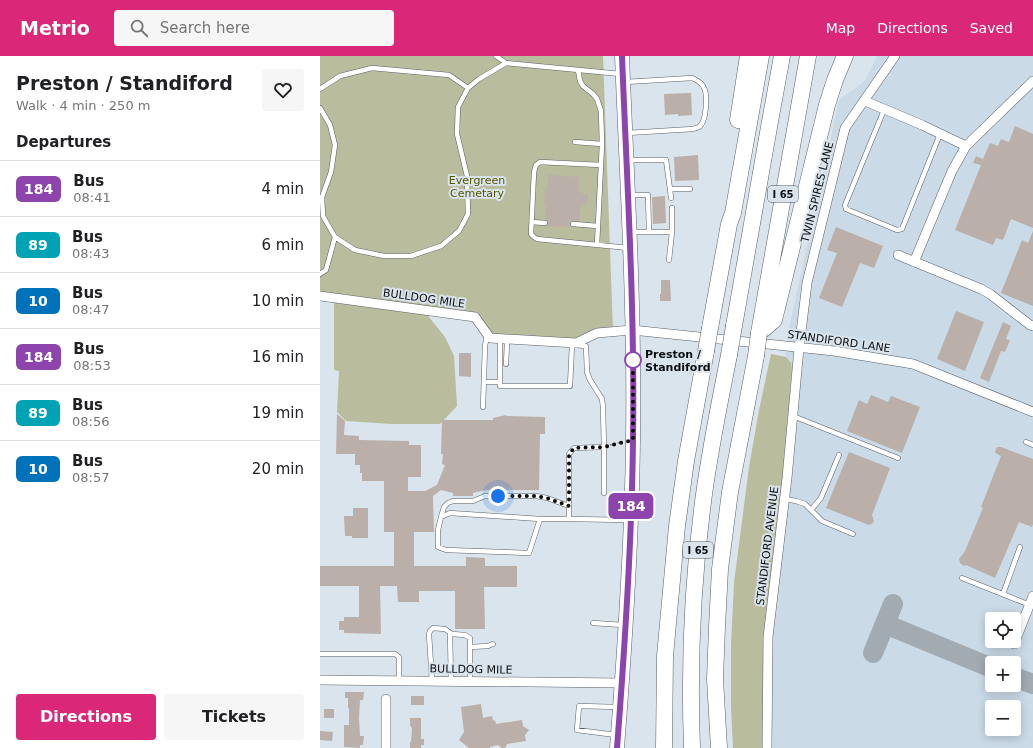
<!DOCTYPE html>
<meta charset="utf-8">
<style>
body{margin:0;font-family:"DejaVu Sans",sans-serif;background:#f6f6f6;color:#202124;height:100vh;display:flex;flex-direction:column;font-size:15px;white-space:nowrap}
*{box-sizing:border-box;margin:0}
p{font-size:13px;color:#757577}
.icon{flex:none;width:22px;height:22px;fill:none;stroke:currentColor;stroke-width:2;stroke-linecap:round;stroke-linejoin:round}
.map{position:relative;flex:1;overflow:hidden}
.details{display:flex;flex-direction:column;background:#fff;width:320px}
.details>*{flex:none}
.badge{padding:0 8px;border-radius:6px;font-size:14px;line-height:26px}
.fabs{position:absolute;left:665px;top:556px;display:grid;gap:8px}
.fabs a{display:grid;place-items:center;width:36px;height:36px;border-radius:4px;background:#fff;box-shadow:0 2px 10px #0003;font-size:20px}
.you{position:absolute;width:20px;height:20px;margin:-10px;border:3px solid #fff;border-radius:50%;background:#1a73e8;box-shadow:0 0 0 6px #1a73e833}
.map>.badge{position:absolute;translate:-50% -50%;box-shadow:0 0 0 2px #fff}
h2{padding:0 16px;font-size:15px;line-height:36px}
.round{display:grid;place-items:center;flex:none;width:42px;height:42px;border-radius:4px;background:#f6f6f6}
.headline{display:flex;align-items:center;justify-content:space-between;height:68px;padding:0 16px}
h1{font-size:19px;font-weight:600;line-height:30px}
.action{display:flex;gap:8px;margin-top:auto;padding:8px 16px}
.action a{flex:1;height:46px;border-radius:4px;background:#db2777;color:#fff;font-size:16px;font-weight:600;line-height:46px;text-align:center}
.action a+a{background:#f6f6f6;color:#202124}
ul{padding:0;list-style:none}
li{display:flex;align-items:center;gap:12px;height:56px;padding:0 16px;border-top:1px solid #e0e0e0}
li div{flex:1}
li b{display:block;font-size:15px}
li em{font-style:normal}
li .badge{min-width:44px;font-weight:700;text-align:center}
header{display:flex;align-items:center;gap:24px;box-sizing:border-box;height:56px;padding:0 20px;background:#db2777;color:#fff}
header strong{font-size:19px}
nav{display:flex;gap:22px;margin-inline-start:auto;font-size:14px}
.search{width:280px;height:36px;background:#f6f6f6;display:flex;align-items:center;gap:10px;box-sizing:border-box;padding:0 14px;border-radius:4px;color:#757577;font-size:15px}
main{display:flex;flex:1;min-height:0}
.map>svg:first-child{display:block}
.built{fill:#cadae7;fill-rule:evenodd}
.green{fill:#b9bc9d}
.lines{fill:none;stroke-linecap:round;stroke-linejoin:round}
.taxiway{stroke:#a2abb2;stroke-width:20}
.building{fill:#baafa9}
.lane-casing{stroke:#586067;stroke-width:5.5}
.street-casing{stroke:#586067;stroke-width:10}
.primary-casing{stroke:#586067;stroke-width:15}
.highway-casing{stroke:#586067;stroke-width:17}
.path{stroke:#7f868b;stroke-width:1.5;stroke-dasharray:2 2;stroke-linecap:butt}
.lane{stroke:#fff;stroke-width:4.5}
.street{stroke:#fff;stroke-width:9}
.primary{stroke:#fff;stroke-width:14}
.highway{stroke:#fff;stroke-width:16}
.highway-bridge-casing{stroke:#586067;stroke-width:17;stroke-linecap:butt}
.highway-bridge{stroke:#fff;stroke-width:16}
.line-casing{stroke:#fff;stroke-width:9}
.line{stroke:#8e44ad;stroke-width:6}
.walk{stroke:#090d0f;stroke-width:4;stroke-dasharray:0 7.2}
.stop-dot{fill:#fff;stroke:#8e44ad;stroke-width:2}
.labels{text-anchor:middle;stroke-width:4;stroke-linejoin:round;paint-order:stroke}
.shield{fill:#dae4ec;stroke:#484e51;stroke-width:1}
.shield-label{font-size:10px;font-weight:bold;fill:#090d0f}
.park-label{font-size:11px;fill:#545600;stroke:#dae4ec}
.street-label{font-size:11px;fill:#090d0f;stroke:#dae4ec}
.stop-label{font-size:11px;font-weight:bold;fill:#090d0f;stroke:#dae4ec;text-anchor:start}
</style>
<header>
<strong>Metrio</strong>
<div class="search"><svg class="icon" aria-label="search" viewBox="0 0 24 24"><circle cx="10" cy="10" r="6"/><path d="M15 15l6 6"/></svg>Search here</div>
<nav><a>Map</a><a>Directions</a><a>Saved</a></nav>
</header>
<main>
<section class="details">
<div class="headline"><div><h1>Preston / Standiford</h1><p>Walk · 4 min · 250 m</p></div><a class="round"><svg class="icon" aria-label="heart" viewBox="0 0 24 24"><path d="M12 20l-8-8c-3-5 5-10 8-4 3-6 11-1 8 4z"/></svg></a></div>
<h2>Departures</h2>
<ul>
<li><span class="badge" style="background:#8e44ad;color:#fff">184</span><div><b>Bus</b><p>08:41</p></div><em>4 min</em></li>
<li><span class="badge" style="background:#00a3b4;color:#fff">89</span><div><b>Bus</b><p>08:43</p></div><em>6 min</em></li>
<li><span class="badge" style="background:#0072bc;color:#fff">10</span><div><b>Bus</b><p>08:47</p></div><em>10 min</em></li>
<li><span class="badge" style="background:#8e44ad;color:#fff">184</span><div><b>Bus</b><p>08:53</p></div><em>16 min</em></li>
<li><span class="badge" style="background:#00a3b4;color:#fff">89</span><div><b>Bus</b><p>08:56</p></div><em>19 min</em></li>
<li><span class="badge" style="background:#0072bc;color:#fff">10</span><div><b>Bus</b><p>08:57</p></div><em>20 min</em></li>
</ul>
<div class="action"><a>Directions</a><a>Tickets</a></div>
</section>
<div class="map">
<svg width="713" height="692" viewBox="0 0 713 692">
<rect width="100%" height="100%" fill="#dae4ec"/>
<path class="built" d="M557,0H713V692H430L435,535L469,272L519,44L545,25ZM672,563H694V585H672ZM672,607H694V629H672ZM672,651H694V673H672Z"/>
<path class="green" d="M0,0H283L293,276L256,287L170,282L155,261L0,240Z
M14,245L105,256L125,281L134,300L137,350L120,368H71L26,365L17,356L19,315L14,314Z
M451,298L466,301L471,307L472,313L463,418L444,597L442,692H413L411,651V589L414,527L429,411L439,354Z"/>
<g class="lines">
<path class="taxiway" d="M565,568L672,612
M553,597L573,548
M694,621L713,628"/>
</g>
<path class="building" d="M371,37L372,59L358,60V58L345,59L344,38Z
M695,70L713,78V172L691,163L683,184L676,182L673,189L635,174L661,109L653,107L656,100L663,103L670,87L678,90L681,83L689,86Z
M378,99L379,124L355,125L354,101Z
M228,119L259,121L258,135L262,136L261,137L268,138L267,149H261L259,165H251L249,168L251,171L227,170L228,166L225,163L226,149H224L225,133H227Z
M345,140L346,167L333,168L332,141Z
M516,171L563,190L554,212L540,207L522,251L499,242L517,197L507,194Z
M713,175V250L681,237L702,184L708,187Z
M341,224H350L351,245H340V238H341Z
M636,255L664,266L645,315L617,303Z
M683,266L691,270L686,283L690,284L685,296L681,295L669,326L660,322Z
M139,297H151V321L139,320Z
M551,339L568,346L571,340L600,351L582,397L527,375L539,344L547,348Z
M17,358L25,365L24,379L39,380V384L89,385V389H101V421H88V435H105L117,429L125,409L122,408L123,398H121L122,364H173V362L186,359V360L225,361V378H220L219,434H166L153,437V440H133V437L121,434L113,440L114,476H94V510H146V501L165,502V510H197V531H164L165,573H135V535H99V546H78L77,530H60L61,578L24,577V574H19V565H24V561H39V530H0V510H74V476H64V425H42V417H40V409H35V398H16Z
M677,391H681L713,403V468L712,471L699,466L675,522L646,509L644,510L640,507L639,503L645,495L663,452L661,451L681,400L677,398L675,396L676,393Z
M529,396L570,412L552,459L554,465L553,467L549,469L506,452Z
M33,452H48V482H32V480H25L24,460H33Z
M25,636H44L43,644H40L39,662L40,680H44L43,689H40V692L24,691V669H29V652H28V642H25Z
M91,640H104V649H91Z
M161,648L163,662L172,660L173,665L175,664L176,668L202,664L203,670L209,674L205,679L206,685L187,688L185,692H182L178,689L170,691V692H149L139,684L144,676L141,651Z
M4,653H14V662H4Z
M90,662H101V683H104V689H101V692H90V686H91L92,673L91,670H90Z
M0,675L13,676L12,685L0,684Z"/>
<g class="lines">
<g class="lane-casing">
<path id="lane" d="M176,0L186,7L301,18
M258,14L260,25L263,30L273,38L277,43L281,55L282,88L277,189
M305,26L372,22C377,24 382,27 384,32C388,39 386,63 381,69C379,72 376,72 373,73L307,77
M0,33L20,20L52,12L129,19L148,32
M0,52L10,69L15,89L11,116L2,141L3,160L15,181L35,194L64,200H91L121,190L139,175L148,158L147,120L137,78L138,51L148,32L159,23L186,7
M564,54L525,149L526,153L577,174L582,173L620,78
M255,86L282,88
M307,104H346L350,133H370
M281,109L220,106L216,109L214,116L211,178L214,181L217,183L309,192
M350,133L351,142
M311,139H328L329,176
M212,166L225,167
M253,168L278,170
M311,176H352V152
M349,204L352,176
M0,218L6,214L15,181
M180,286V330H250L252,289
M255,289L266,290L267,316L270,324L282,343L283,351L284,394V437
M186,308L187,287
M164,326H180
M163,351L165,290L167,279
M473,360L578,402
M706,386L713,389
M284,391L254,392L249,398V463L309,464
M465,443L476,445L485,448L502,465L533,478
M491,454L501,442L519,399
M121,461L124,451L128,447L133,445H153L165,440H216L227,442L249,450
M220,463L130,457L121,461L118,474V491L126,494L209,497L220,463H249
M642,522L710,549
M683,538L700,491
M273,567L303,569
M130,577L131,625
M150,591L168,590L173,588
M0,598H75L79,601V625
M112,625L109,578L110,575L113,572L125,573L132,578L145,579L150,582V625
M296,679L257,674L259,650L298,651"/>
</g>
<g class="street-casing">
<path id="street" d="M545,45L602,69L646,90
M578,199L661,233L670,238L710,269L713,270
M594,206L632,115L646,90L713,25
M0,240L155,261L170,282L256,287L277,277L312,274L514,295L593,308L713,356
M694,588L713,540
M0,624L302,627
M66,643V692
M447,692L448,581L467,422L479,292L487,227L525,72L575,0"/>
</g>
<g class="primary-casing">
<path id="primary" d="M297,692C305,589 312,486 313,383C315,255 307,127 302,0"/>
</g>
<g class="highway-casing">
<path id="highway" d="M418,64L428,0
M414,270L449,71L462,0
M390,272L409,168L413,157L441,0
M439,277L454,264L507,49L515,24L525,0
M439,277L488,0
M344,692L345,600L357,470L366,405L386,295
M372,692C369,612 372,533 382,454C388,402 399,350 409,299
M399,692L395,623L397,571L400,513L410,436L436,300"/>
</g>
<path class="path" d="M290,389L302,386
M290,438L302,440"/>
<use href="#lane" class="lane"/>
<use href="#street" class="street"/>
<use href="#primary" class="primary"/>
<use href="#highway" class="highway"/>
<g class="highway-bridge-casing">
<path id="highway-bridge" d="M386,295L390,272
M409,299L414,270
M436,300L439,277"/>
</g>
<use href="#highway-bridge" class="highway-bridge"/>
</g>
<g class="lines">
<g class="line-casing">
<path id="line" d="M297,692C305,589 312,486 313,383C315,255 307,127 302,0"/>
</g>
<use href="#line" class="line"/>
<path class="walk" d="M178,440H216L227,442L249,450V398L254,392L284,391L313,384V304"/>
</g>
<circle class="stop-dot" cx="313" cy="304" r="8"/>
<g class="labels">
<g class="shield">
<rect x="448" y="130" width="30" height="16" rx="3"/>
<rect x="363" y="486" width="30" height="16" rx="3"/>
</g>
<g class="shield-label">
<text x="463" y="142">I 65</text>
<text x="378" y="498">I 65</text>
</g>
<g class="park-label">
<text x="157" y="128">Evergreen<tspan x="157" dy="13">Cemetary</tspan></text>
</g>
<g class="street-label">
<text transform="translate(497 136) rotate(-76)" y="4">TWIN SPIRES LANE</text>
<text transform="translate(104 242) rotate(8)" y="4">BULLDOG MILE</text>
<text transform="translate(519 285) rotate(8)" y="4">STANDIFORD LANE</text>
<text transform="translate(447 490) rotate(-83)" y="4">STANDIFORD AVENUE</text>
<text transform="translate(151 613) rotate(1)" y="4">BULLDOG MILE</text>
</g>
<g class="stop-label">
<text x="325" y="302">Preston /<tspan x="325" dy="13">Standiford</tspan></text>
</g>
</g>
</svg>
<div class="fabs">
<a><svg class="icon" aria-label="locate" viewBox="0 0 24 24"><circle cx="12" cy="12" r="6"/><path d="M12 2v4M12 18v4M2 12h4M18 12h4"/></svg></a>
<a>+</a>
<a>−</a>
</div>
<div class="you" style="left:178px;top:440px"></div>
<b class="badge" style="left:311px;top:450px;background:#8e44ad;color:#fff">184</b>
</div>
</main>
